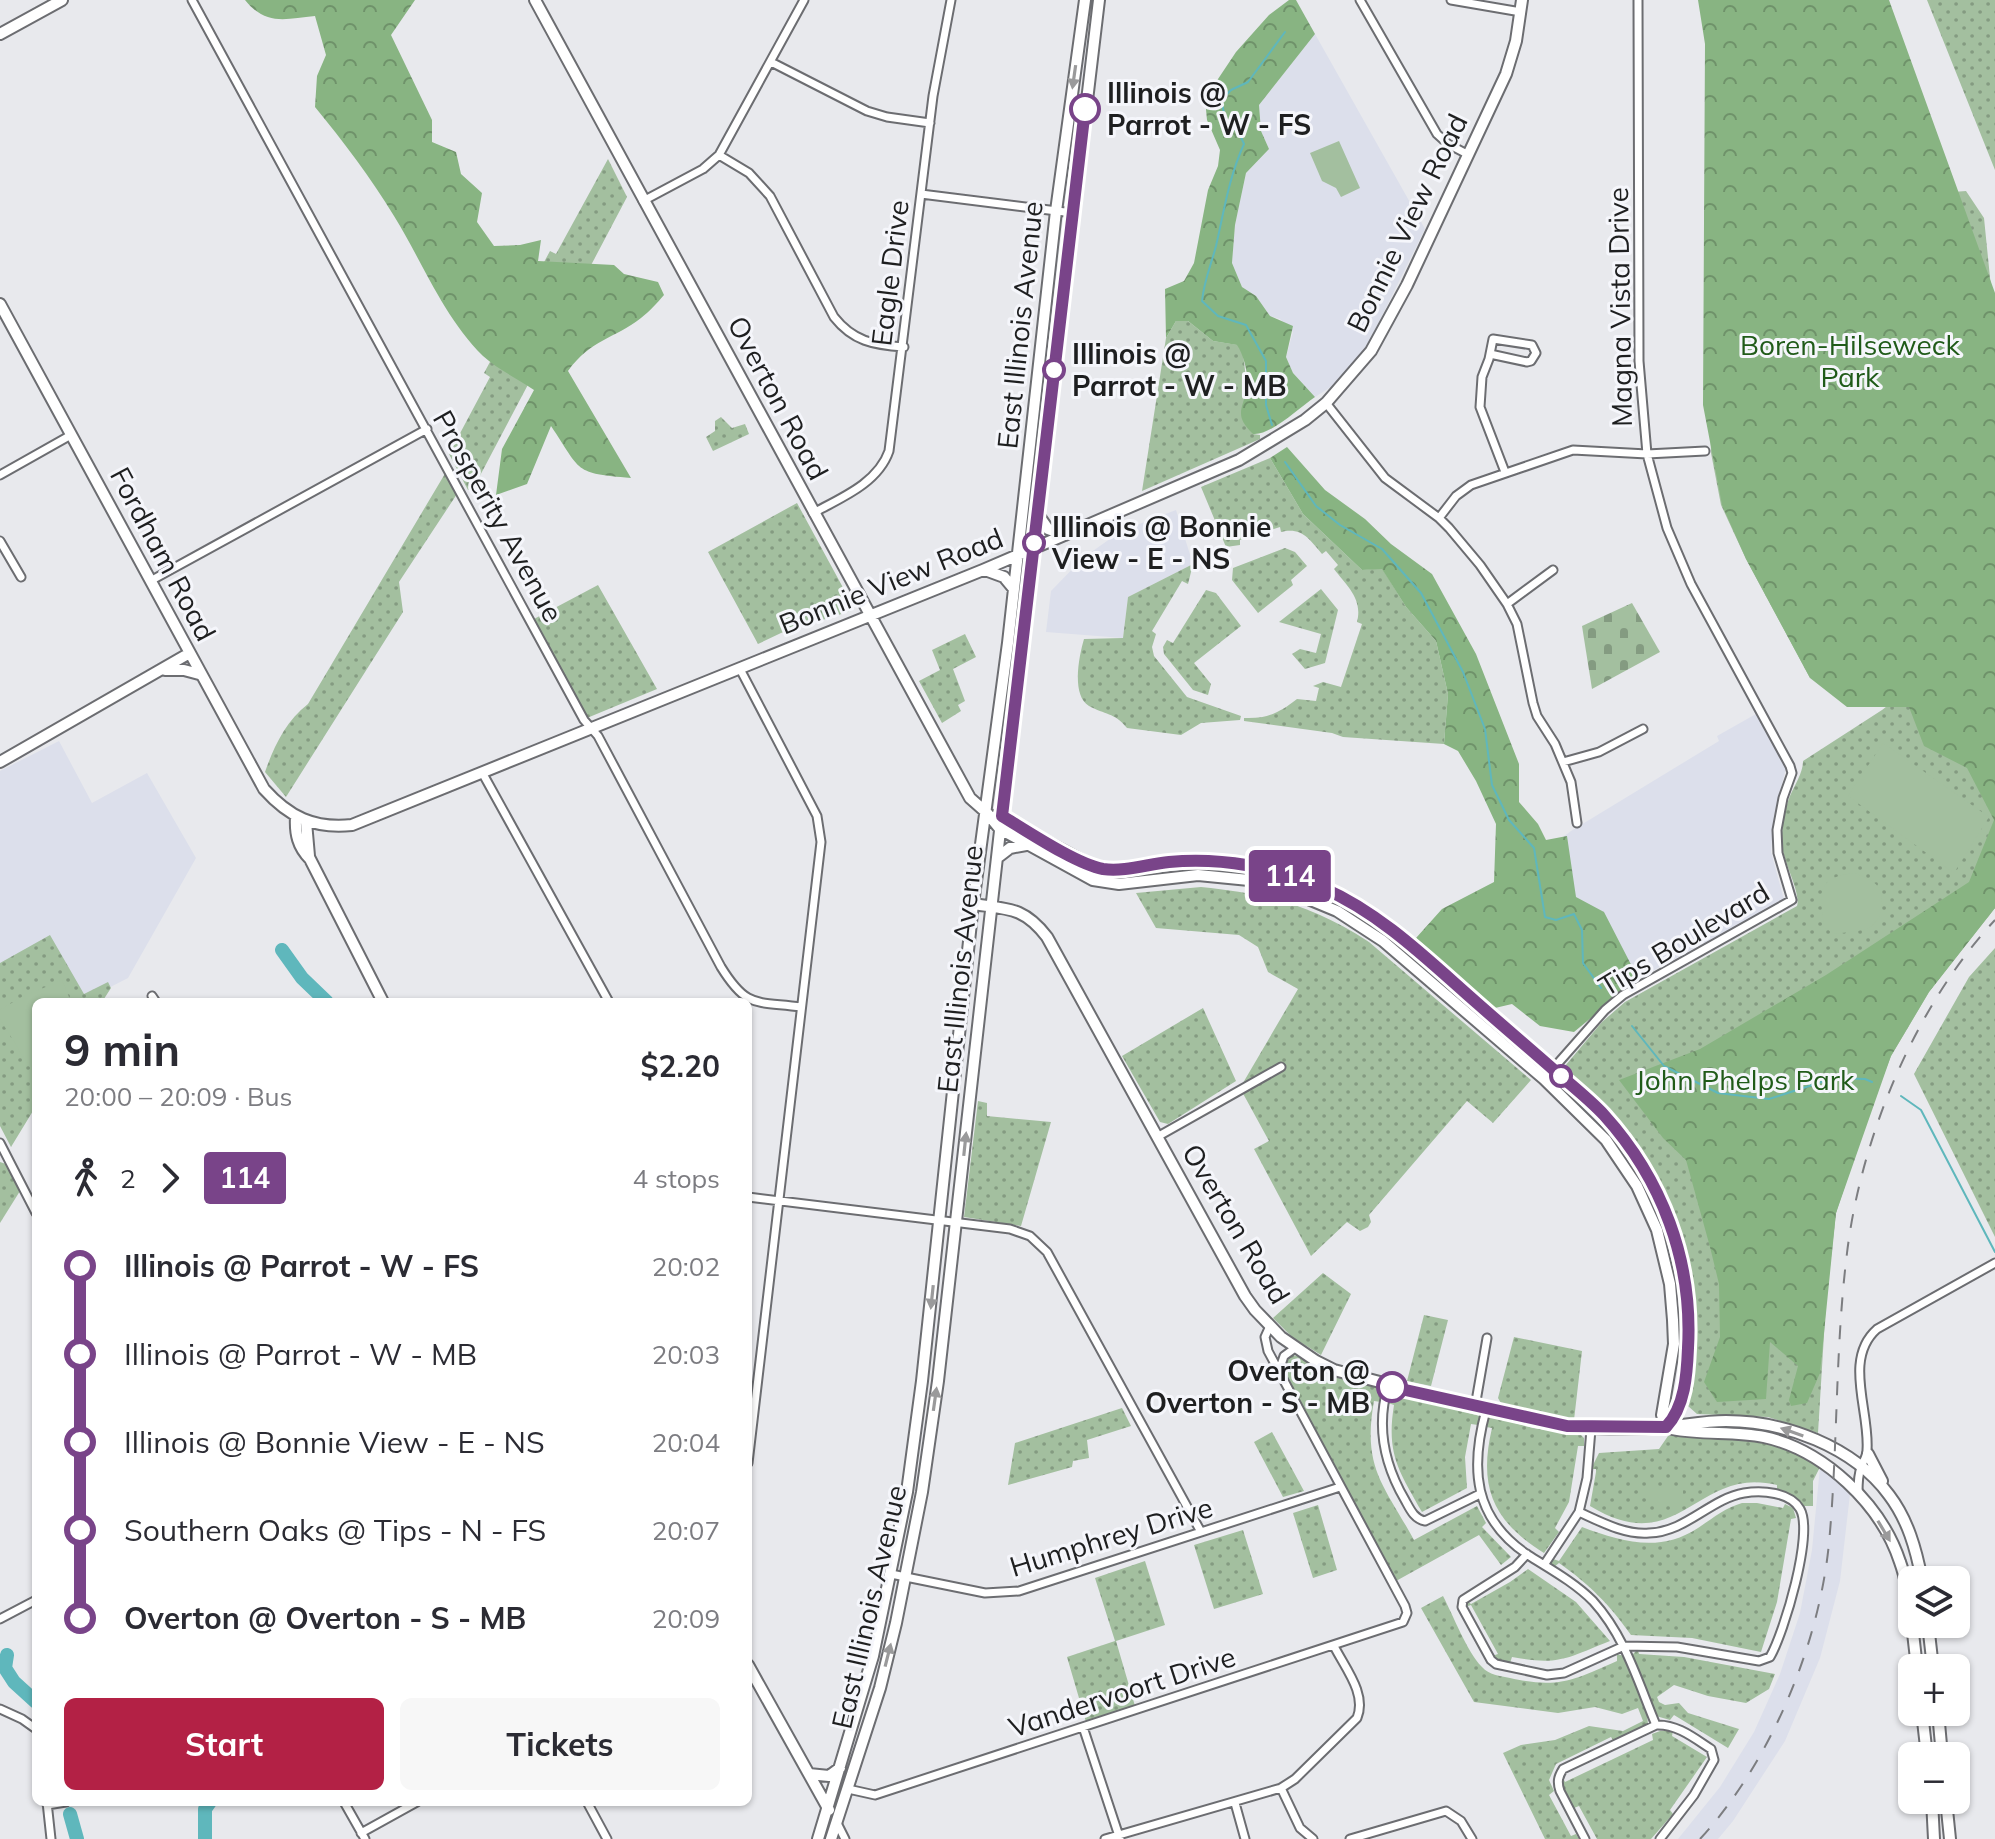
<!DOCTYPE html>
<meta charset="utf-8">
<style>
body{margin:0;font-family:Mulish,sans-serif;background:#f7f7f7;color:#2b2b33;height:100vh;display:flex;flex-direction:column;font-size:30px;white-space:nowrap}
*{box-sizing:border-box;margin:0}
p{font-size:26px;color:#7c7c81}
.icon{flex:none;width:44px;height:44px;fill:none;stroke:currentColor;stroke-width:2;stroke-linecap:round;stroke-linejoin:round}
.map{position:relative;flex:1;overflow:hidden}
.side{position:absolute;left:32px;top:998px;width:720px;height:808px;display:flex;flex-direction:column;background:#fff;border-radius:12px;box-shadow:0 2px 6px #0004}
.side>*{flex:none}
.badge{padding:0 16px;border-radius:6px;font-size:28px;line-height:52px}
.controls{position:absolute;left:1898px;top:1566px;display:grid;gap:16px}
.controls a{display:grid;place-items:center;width:72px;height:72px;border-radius:12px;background:#fff;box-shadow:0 2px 6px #0004;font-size:40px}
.map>.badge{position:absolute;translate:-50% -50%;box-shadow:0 0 0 4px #fff}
.legs{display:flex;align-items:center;gap:12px;height:88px;padding:0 32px;font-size:26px}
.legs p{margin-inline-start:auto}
.overview{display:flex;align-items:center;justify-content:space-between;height:136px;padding:0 32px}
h1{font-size:44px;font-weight:700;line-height:60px}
.cta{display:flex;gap:16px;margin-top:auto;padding:16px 32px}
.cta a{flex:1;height:92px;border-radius:12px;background:#b32145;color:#fff;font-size:32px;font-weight:700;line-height:92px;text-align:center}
.cta a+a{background:#f7f7f7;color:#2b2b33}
ul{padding:0 32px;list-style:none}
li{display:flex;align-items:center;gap:28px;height:88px;font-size:30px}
li i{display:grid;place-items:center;width:12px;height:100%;margin:0 10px;background:currentColor}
li i::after{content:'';width:20px;height:20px;margin:-10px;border:6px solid;border-radius:50%;background:#fff}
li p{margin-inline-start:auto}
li:first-child i{background:linear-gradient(#0000 50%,currentColor 0)}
li:last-child i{background:linear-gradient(currentColor 50%,#0000 0)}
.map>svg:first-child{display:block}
.built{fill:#dcdfeb}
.green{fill:url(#green-dots)}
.forest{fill:url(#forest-crowns)}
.cemetery{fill:url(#cemetery-stones)}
.pitch{fill:#a3bf9f}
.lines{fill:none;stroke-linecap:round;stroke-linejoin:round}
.stream{stroke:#5fb7bc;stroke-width:2}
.river{stroke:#5fb7bc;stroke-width:14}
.street-casing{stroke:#6c6d71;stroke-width:11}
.secondary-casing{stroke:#6c6d71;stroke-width:14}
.street{stroke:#fff;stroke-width:7}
.secondary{stroke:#fff;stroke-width:10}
.rail{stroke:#7c7d80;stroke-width:2;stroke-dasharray:14 14;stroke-linecap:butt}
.oneway{fill:#9a9a9b}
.line-1-casing{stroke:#fff;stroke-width:18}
.line-1{stroke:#794489;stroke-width:12}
.stop-1-dot{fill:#fff;stroke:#794489;stroke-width:4}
.labels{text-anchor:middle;stroke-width:6;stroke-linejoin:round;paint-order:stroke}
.stop-label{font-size:28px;font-weight:bold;fill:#1e1f20;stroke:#f5f6fb;text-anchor:start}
.street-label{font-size:28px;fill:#1e1f20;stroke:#f5f6fb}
.park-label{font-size:28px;fill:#205b19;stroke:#f5f6fb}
</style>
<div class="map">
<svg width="1995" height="1839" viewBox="0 0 1995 1839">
<defs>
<pattern id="green-dots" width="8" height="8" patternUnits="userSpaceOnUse" patternTransform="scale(2)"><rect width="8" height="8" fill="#a3bf9f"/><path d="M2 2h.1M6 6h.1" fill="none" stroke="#849b81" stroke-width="1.8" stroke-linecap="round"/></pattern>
<pattern id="forest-crowns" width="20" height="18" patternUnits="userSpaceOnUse" patternTransform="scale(2)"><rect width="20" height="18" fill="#88b482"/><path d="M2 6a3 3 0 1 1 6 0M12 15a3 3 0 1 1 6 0" fill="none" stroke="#6f926a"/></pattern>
<pattern id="cemetery-stones" width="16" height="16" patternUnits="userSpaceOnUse" patternTransform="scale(2)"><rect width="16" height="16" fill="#a3bf9f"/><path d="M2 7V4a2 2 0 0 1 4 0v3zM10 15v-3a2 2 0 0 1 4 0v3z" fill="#849b81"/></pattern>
</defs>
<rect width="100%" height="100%" fill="#e8e9ed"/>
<path class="built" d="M1315,34L1425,229L1364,352L1334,385L1315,397L1293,373L1286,357L1293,332L1280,319L1270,316L1256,296L1242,287L1232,263L1235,225L1246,173L1269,149L1261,131L1259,105Z
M1176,510L1193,564L1128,597L1123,638L1046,632L1051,591L1083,558L1121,531Z
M1756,714L1786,768L1774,816L1771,852L1784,900L1617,990L1543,852L1571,831L1719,741L1717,736Z
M59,741L92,803L147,773L196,858L128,978L85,1000L0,967V771Z
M1820,1467L1850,1494L1840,1581L1820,1658L1785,1741L1733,1821L1718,1839H1678L1720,1787L1754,1732L1780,1674L1800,1613L1812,1550Z"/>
<path class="green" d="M1927,0H1995V170Z
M608,159L627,197L474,487L468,490L449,454L490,377L484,373L550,251L556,254Z
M1966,191L1984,218L1995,327V908L1929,992L1891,1056L1869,1113L1836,1213L1826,1302L1818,1433L1768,1417L1697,1414L1688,1406L1693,1371L1694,1308L1686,1255L1676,1223L1661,1187L1627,1134L1602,1104L1568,1074L1565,1066L1602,1022L1625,1002L1797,906C1801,893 1784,863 1782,846C1781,829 1784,811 1790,796C1795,784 1803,773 1803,761L1882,710L1922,679L1923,638L1810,678L1746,559L1721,505L1711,453L1704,211Z
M1176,321H1188L1213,341L1238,345L1243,354L1253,434L1260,435V439L1142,491L1166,338Z
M721,417L732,428L745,424L749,434L713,451L706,437L715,431V421Z
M1270,458L1303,514L1362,570L1382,568L1406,607L1436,641L1448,694L1444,744L1343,737L1332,733L1244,721V718C1267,719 1279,713 1297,699L1316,701L1319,688L1313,686L1323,682L1341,687L1362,624L1357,622C1363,599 1347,586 1334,569L1338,565L1326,551L1322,554C1309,539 1302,527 1281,532L1280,527L1240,540V545L1226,547L1201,487Z
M446,472L457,494L399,582L403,612L286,797L265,772C274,746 286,721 308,704Z
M797,503L853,606L851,611L781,633L758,644L708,552Z
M1285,548L1295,552L1307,566L1291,580L1293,585L1258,613L1232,580L1233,568Z
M1193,564L1188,584L1182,581L1152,631L1156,634L1152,647L1154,656L1187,697L1241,716L1240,720L1201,723L1181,735L1127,728C1114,712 1105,715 1089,706C1071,695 1079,656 1084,639L1123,638L1128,597Z
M598,585L657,689L587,718L534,619Z
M1321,589L1338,610L1325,663L1305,669L1292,654L1300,649L1316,653L1321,634L1279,622Z
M1206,590L1216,593L1241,626L1194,663L1211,684L1208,695L1193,690L1164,654L1163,647L1167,640L1173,643Z
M965,634L976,657L953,669L965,701L958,705L961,711L942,723L919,681L940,670L932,650Z
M1201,887C1268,894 1312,905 1369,942L1531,1080L1493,1123L1467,1101L1369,1215L1371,1222L1368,1227L1360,1231L1347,1222L1311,1256L1254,1149L1269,1141L1240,1088L1298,989L1268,972L1258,947L1239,935L1156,928L1136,893Z
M50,935L84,994L108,982L111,988L102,1002H36V1106L11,1147L0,1126V963Z
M1995,948V1237L1914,1074L1969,977Z
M1203,1008L1236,1081L1168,1124L1160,1122L1122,1056Z
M978,1101L987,1103V1116L1051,1122L1021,1226L964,1217Z
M0,1162L6,1164L20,1191L0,1223Z
M1323,1273L1351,1294L1321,1355L1292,1337L1273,1318Z
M1424,1315L1448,1320L1431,1386L1407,1381Z
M1514,1337L1582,1351L1574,1420L1502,1405L1498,1398Z
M1292,1355L1301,1357L1330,1373L1382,1389L1381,1402L1374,1401C1362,1468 1384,1485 1414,1540L1477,1506L1486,1523L1482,1527L1511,1557L1501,1565L1479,1535L1396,1581L1284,1373V1363Z
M1391,1392L1480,1416L1478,1425L1471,1424L1465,1457L1467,1488L1422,1512C1399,1471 1386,1454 1394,1405L1388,1403Z
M1122,1408L1131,1426L1087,1440L1089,1458L1073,1461L1072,1467L1008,1485L1015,1443Z
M1489,1416L1533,1428L1581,1435L1584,1438V1446H1578L1569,1502L1555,1528L1559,1532L1544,1553C1493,1521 1478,1488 1492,1428L1486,1427Z
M1272,1432L1304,1491L1283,1497L1254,1442Z
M1737,1435L1782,1444L1820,1467L1813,1481V1506H1804L1794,1498L1777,1491V1485C1696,1465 1680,1561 1590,1506L1596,1472V1469H1591L1599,1453L1659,1449L1668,1436Z
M1742,1503H1757L1783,1508L1785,1504L1793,1508L1796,1518L1791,1519L1777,1602L1761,1652L1692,1638L1631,1635C1610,1605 1589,1584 1559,1563L1554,1567L1551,1564L1553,1559L1559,1561L1582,1527C1622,1542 1660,1553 1698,1528C1713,1518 1725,1508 1742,1503Z
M1318,1505L1337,1570L1313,1578L1293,1513Z
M1243,1530L1263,1594L1214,1609L1194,1545Z
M1145,1561L1165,1625L1116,1641L1135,1706L1086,1722L1067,1657L1115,1641L1095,1578Z
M1528,1569L1576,1602L1610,1641C1567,1658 1559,1666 1512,1657L1510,1663L1493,1659L1492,1656L1498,1654L1471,1605L1465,1607L1466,1600L1471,1604L1510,1582Z
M1443,1596C1454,1617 1466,1650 1482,1667C1489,1675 1500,1676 1510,1678C1558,1689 1574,1680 1617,1661V1654L1624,1656L1647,1715L1648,1724L1614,1742L1611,1737L1556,1764L1549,1780L1554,1791L1549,1795L1571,1836L1576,1834L1579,1839H1545L1503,1753L1521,1745L1555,1740L1589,1726L1623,1731L1643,1721L1638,1708L1622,1714L1595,1707L1558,1713L1474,1702L1421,1608Z
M1638,1649L1639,1654L1684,1657L1775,1674L1769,1689L1746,1703L1708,1696L1674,1685L1657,1697L1659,1702L1665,1705L1679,1703L1688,1713L1739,1729L1728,1748L1674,1715L1670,1720L1656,1716L1631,1656Z
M1660,1731H1673L1672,1736L1707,1757L1670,1810L1673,1814L1651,1839H1597L1579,1806L1574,1808L1564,1788L1561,1790L1562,1776L1565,1782L1653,1740L1652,1734Z"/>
<path class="forest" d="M245,0H415L391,35L432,120V142L456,152L461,174L482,193L477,222L494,246L520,245L541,240L538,261L614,265L624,274L658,282L664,295C657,303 649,312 641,318C614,339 591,339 568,371L631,478C573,473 582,472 551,426L527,484L496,495L502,449L534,390C518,379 497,369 483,356C443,316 423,263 394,216C371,178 343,141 315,107L317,76L326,55L315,16C285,19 266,26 245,0Z
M1289,0H1296L1315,34L1259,105L1261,131L1269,149L1246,173L1235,225L1232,263L1242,287L1256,296L1270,316L1293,326L1286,357L1293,373L1315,397C1299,408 1270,436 1253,434C1234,415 1242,411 1247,388C1249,376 1244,355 1237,345L1213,341L1188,321H1176L1166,338L1165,289L1184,281L1194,263L1208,190L1218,166L1220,150L1207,120L1204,88L1216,82L1236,52L1269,15Z
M1698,0H1889L1995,293V908L1929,992L1891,1056L1836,1213L1820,1373L1807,1403L1791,1406L1789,1400L1798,1366L1770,1342L1766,1399L1717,1402L1704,1382L1720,1337L1719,1284L1710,1247L1686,1160L1663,1138L1619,1080L1700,1049L1826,975L1969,882L1994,820L1967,768L1924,746L1909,707H1847L1810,678L1746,559L1722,505L1703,405L1705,44Z
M1287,447L1325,490L1365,519L1391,544L1432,574L1476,654L1519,764V802L1538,824L1546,840L1567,836L1576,897L1604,912L1640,982L1615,998L1574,1032L1540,1026L1512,1004L1495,1008L1416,938L1442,909L1494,882L1496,824L1476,781L1458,751L1444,744L1448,694L1436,641L1406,607L1382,569L1362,570L1303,514L1270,458Z"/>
<path class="cemetery" d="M1632,603L1660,652L1592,689L1582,626Z"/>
<path class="pitch" d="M1339,141L1360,188L1341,197L1336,188L1322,181L1310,153Z
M1883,743L1989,817L1954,873L1848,796Z
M1856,873C1863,877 1874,880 1878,887C1886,900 1882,922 1868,928C1859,932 1846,932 1835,934L1824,927C1820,892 1815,877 1856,873Z
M62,980L71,1002H36V1073L34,1074L0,1019V1010L20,998Z
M1646,1486H1683V1506H1646Z"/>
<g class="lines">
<path class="stream" d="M1272,425L1266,405V361L1246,325L1218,316L1202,301C1204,281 1211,265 1216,246C1224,211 1229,177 1244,144L1239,133L1226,121L1221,100L1231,90L1248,82L1285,32
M1285,462L1316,506L1340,525L1382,549L1421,593L1463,672L1485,729L1492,785L1509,820L1534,848L1545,917L1556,920L1574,914L1582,930L1583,963L1601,988
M1632,1026L1664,1066L1718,1093L1769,1099L1834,1078L1865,1079L1872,1082
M1901,1096L1921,1110L1995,1252"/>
<path class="river" d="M282,950L302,978L327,1002
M7,1655L5,1668L14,1682L36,1702
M70,1814L77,1839
M205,1839V1809L210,1802"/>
<g class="street-casing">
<path id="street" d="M192,0L584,720L598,736L721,967C747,1009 756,1001 801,1007
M1360,0L1437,134L1448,144L1467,154
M1451,0L1521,12
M771,62L867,111L887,117L930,123
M719,155L749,173L770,196L834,317C853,341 873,345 904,347
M921,194L1073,213
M643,201L703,169L719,155L804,0
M1490,354L1527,362L1531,361L1536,353L1532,345L1493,339L1489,359L1482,377L1480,407L1505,472
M1326,403L1385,478L1439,518L1449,528L1480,565L1507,604L1517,624L1533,703L1537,716L1555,744L1571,782L1577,823
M0,475L71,435
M813,513C841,498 878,483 889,451L933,96L951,0
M1439,518L1456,496L1471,485L1573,450L1647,454L1705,451
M0,541L21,577
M152,580L427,429
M1507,604L1553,570
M740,669L817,816L821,842L748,1463
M1563,762L1599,752L1643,729
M483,774L609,1002
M152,996L156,1002
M1544,1079L1605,1010L1623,995L1792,900L1778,853L1777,830L1783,798L1792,773L1790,766L1691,584L1667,528L1647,454L1639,361L1638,0
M1157,1137L1281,1067
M0,1143L36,1213
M748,1197L1010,1229L1030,1236L1047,1252L1201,1532
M1279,1371L1284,1356L1295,1348
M1388,1386C1376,1426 1384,1464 1405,1500C1410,1509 1414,1519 1425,1521L1480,1494
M1475,1407L1487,1338
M1486,1410C1470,1468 1473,1518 1528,1555C1550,1569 1574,1582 1593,1601C1625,1636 1638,1682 1656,1725
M1858,1493C1858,1485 1858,1475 1861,1468C1863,1461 1867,1457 1867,1450C1870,1411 1843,1359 1877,1329L1995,1263
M1527,1554L1515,1567L1463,1600L1462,1607L1491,1660L1496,1664L1547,1675L1564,1673L1624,1646L1677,1647L1759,1661L1770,1657C1784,1633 1814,1533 1800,1509C1790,1492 1762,1490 1744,1493C1710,1499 1686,1532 1649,1533C1625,1535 1601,1522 1579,1512
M1544,1565L1579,1512L1587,1478L1591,1429
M891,1574L985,1593L1019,1591L1340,1487
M0,1619L36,1600
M0,1709L22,1719L36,1729
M1083,1727L1120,1839
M1281,1788L1300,1828L1313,1839
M848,1789L875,1795L1403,1622L1407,1613L1405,1606L1268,1351L1265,1337L1270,1326
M47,1802L51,1839
M344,1802L365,1839
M587,1802L607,1839
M1235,1803L1245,1839
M47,1805L66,1802
M837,1823L845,1839
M361,1833L417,1802
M1105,1839L1281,1788L1295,1779L1357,1718C1367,1694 1345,1668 1334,1646
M1350,1839L1446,1811L1461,1821L1472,1839
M1585,1839L1560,1791C1557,1782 1558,1777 1563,1769L1656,1725C1677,1724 1694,1738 1711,1749L1714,1760L1694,1795L1660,1839"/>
</g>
<g class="secondary-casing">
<path id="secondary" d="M535,0L970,798L987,813L1000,829L1093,880L1119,884L1198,875L1249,880L1284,889L1337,911L1383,941L1544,1079L1606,1140L1637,1186L1657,1230L1670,1284L1673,1320L1674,1344L1662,1415L1666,1427
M0,34L62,0
M0,304L264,789C289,817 314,829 352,825L983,570L1239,460L1305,420L1326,403L1371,351L1407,285L1506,74L1516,41L1522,0
M1037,513L1048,529L1065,535
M985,570L1004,577L1014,589
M165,670H184L199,674
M0,762L188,654
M997,815L1094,867L1117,870L1168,862L1217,861L1280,872L1343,897L1405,940L1592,1103C1663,1174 1698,1269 1686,1369C1683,1390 1682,1411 1668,1426
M296,817C295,834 298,847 310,859L383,1002
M306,822L309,856
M997,858L1010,848L1026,845
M973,904C1008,909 1024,907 1047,937L1245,1296L1255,1310L1281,1337L1316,1361L1334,1370L1475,1407L1567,1426C1599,1429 1633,1430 1665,1427C1686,1425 1705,1421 1726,1421C1784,1421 1853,1446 1889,1495C1908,1520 1916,1549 1922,1580
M1672,1429C1703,1435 1734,1431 1764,1437C1824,1450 1881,1504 1900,1562C1907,1581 1910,1603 1912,1623
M1868,1454L1882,1481
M1912,1624L1917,1668
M1928,1624L1933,1668
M748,1665L829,1810
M1922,1712L1927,1756
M1938,1712L1942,1756
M809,1774L829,1776L840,1768
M1932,1800L1934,1839
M1946,1800L1950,1839
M818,1839L873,1656L907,1492L922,1381L973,904L1008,643L1056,211L1085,0
M831,1839L880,1688L896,1623L922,1492L938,1381L1003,804L1099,0"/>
</g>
<use href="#street" class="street"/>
<use href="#secondary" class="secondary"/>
<path class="rail" d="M1700,1839C1770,1763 1819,1646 1829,1543C1838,1447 1835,1349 1847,1253C1861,1137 1915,1006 1995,920"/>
</g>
<defs><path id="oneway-solid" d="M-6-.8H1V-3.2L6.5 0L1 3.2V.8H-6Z" transform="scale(2)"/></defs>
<g class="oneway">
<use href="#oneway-solid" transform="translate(1074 77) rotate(98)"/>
<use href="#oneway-solid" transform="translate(965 1144) rotate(-84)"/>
<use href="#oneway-solid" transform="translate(932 1297) rotate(96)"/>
<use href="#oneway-solid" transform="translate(935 1399) rotate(-82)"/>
<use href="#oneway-solid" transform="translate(1792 1432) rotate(-161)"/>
<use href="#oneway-solid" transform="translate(1884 1531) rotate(59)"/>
<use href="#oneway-solid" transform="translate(888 1655) rotate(-76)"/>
</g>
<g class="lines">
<g class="line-1-casing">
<path id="line-1" d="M1085,109L1002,816C1027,831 1076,864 1103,869C1125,872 1148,864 1169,862C1221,857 1275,867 1323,888C1382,914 1429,961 1477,1003C1503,1026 1529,1048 1555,1071C1571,1085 1589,1099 1604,1115C1662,1179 1693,1261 1688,1348C1687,1374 1685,1407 1666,1427L1567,1426L1392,1387"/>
</g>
<use href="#line-1" class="line-1"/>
</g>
<g class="stop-1-dot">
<circle cx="1085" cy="109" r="14"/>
<circle cx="1054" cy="370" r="10"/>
<circle cx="1034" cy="543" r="10"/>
<circle cx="1561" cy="1076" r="10"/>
<circle cx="1392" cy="1387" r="14"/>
</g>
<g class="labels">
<g class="stop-label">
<text x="1107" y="103">Illinois @<tspan x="1107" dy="32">Parrot - W - FS</tspan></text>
<text x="1072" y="364">Illinois @<tspan x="1072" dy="32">Parrot - W - MB</tspan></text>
<text x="1052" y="537">Illinois @ Bonnie<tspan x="1052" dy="32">View - E - NS</tspan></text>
<text x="1370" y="1381" text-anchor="end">Overton @<tspan x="1370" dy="32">Overton - S - MB</tspan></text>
</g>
<g class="street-label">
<text transform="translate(1407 223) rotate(-64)" y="10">Bonnie View Road</text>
<text transform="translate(890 273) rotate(-83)" y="10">Eagle Drive</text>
<text transform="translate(1620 307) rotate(-91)" y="10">Magna Vista Drive</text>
<text transform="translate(1020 325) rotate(-84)" y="10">East Illinois Avenue</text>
<text transform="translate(778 398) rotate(62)" y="10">Overton Road</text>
<text transform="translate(498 516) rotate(61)" y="10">Prosperity Avenue</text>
<text transform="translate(163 554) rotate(62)" y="10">Fordham Road</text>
<text transform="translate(891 581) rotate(-22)" y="10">Bonnie View Road</text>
<text transform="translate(1684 939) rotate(-31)" y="10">Tips Boulevard</text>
<text transform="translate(960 969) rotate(-84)" y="10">East Illinois Avenue</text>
<text transform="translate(1236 1224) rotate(59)" y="10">Overton Road</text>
<text transform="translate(1111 1537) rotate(-17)" y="10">Humphrey Drive</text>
<text transform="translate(869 1607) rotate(-77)" y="10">East Illinois Avenue</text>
<text transform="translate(1122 1692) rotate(-18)" y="10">Vandervoort Drive</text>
</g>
<g class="park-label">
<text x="1850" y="355">Boren-Hilseweck<tspan x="1850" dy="32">Park</tspan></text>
<text x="1745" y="1090">John Phelps Park</text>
</g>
</g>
</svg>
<div class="controls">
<a><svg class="icon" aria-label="layers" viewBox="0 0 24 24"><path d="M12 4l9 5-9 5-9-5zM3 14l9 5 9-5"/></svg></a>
<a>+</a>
<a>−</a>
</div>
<b class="badge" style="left:1290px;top:876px;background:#794489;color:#fff">114</b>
<section class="side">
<div class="overview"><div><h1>9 min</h1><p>20:00 – 20:09 · Bus</p></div><b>$2.20</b></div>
<div class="legs"><svg class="icon" aria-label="walk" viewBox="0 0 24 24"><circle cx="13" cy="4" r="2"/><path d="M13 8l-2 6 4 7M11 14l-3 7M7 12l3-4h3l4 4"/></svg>2<svg class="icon" aria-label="forward" viewBox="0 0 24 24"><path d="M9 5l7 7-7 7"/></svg><b class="badge" style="background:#794489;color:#fff">114</b><p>4 stops</p></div>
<ul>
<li><i style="color:#794489"></i><b>Illinois @ Parrot - W - FS</b><p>20:02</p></li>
<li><i style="color:#794489"></i><span>Illinois @ Parrot - W - MB</span><p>20:03</p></li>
<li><i style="color:#794489"></i><span>Illinois @ Bonnie View - E - NS</span><p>20:04</p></li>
<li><i style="color:#794489"></i><span>Southern Oaks @ Tips - N - FS</span><p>20:07</p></li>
<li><i style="color:#794489"></i><b>Overton @ Overton - S - MB</b><p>20:09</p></li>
</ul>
<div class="cta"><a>Start</a><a>Tickets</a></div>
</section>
</div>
